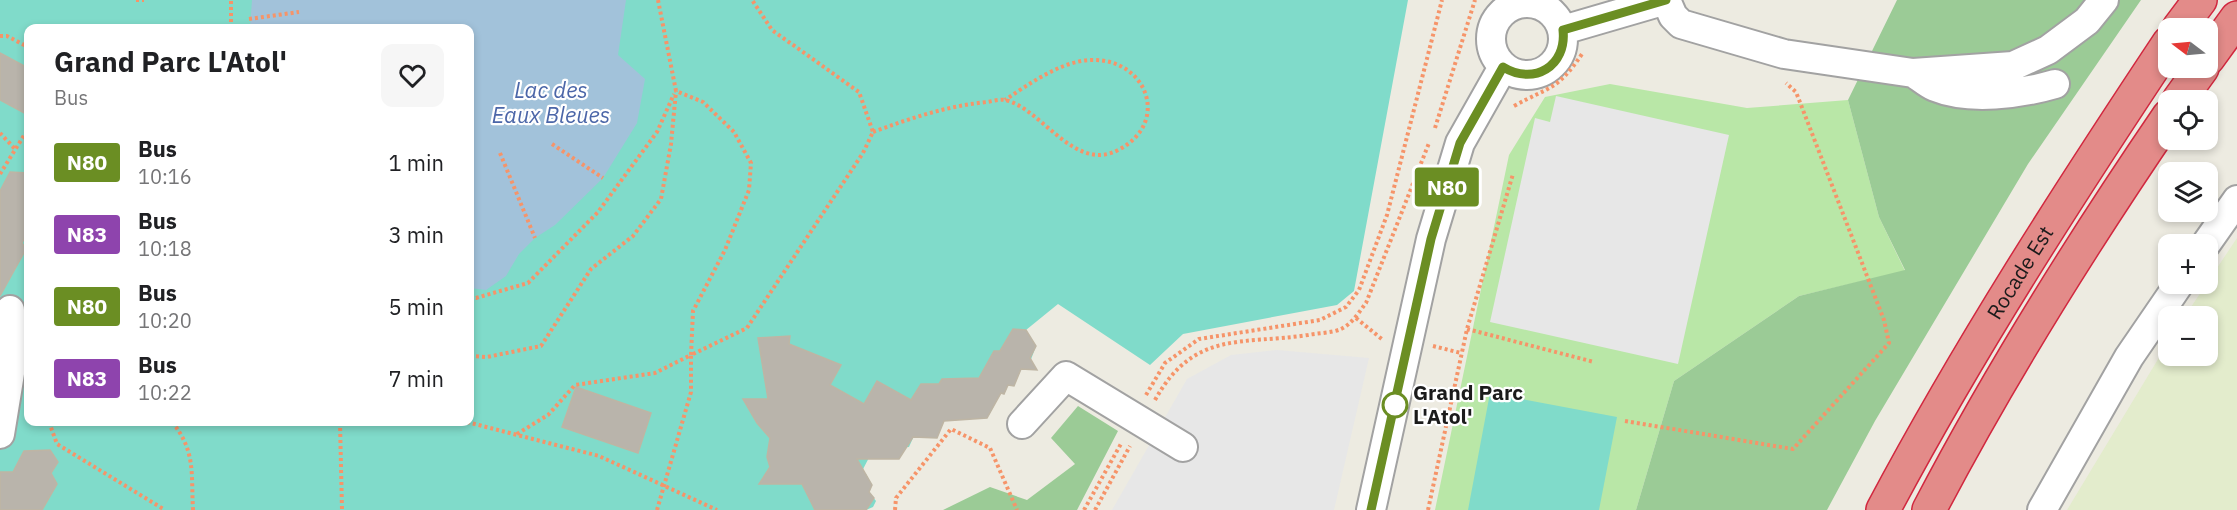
<!DOCTYPE html>
<meta charset="utf-8">
<style>
body{margin:0;font-family:"IBM Plex Sans",sans-serif;background:#f6f6f6;color:#202124;height:100vh;display:flex;flex-direction:column;font-size:22px;white-space:nowrap}
*{box-sizing:border-box;margin:0}
p{font-size:20px;color:#757577}
.icon{flex:none;width:33px;height:33px;fill:none;stroke:currentColor;stroke-width:2;stroke-linecap:round;stroke-linejoin:round}
.map{position:relative;flex:1;overflow:hidden}
.side{position:absolute;left:24px;top:24px;width:450px;height:402px;display:flex;flex-direction:column;background:#fff;border-radius:12px;box-shadow:0 3px 9px #0003}
.side>*{flex:none}
.badge{padding:0 12px;border-radius:4px;font-size:21px;line-height:39px}
.needle{width:39px;rotate:286deg}
.buttons{position:absolute;left:2158px;top:18px;display:grid;gap:12px}
.buttons a{display:grid;place-items:center;width:60px;height:60px;border-radius:12px;background:#fff;box-shadow:0 3px 9px #0003;font-size:30px}
.map>.badge{position:absolute;translate:-50% -50%;box-shadow:0 0 0 3px #fff}
.round{display:grid;place-items:center;flex:none;width:63px;height:63px;border-radius:12px;background:#f6f6f6}
.head{display:flex;align-items:center;justify-content:space-between;height:102px;padding:0 30px}
h1{font-size:28px;font-weight:800;line-height:45px}
ul{padding:0;list-style:none}
li{display:flex;align-items:center;gap:18px;height:72px;padding:0 30px}
li div{flex:1}
li b{display:block;font-size:22px}
li em{font-style:normal}
li .badge{min-width:66px;font-weight:700;text-align:center}
.map>svg:first-child{display:block}
.farmland{fill:#e3eccc}
.grass{fill:#b9e7a7}
.forest{fill:#9bcb96}
.pitch{fill:#80dbca;fill-rule:evenodd}
.parking{fill:#e7e7e7}
.water{fill:#a2c2da}
.building{fill:#b9b4ab;stroke:#beb5a4;stroke-width:1.5}
.lines{fill:none;stroke-linecap:round;stroke-linejoin:round}
.minor-casing{stroke:#a2a2a2;stroke-width:32}
.highway-casing{stroke:#d1283f;stroke-width:36}
.path{stroke:#f69469;stroke-width:4;stroke-dasharray:3 3;stroke-linecap:butt}
.minor{stroke:#fff;stroke-width:28}
.highway{stroke:#e38b89;stroke-width:33}
.line-casing{stroke:#fff;stroke-width:14}
.line{stroke:#6b8e23;stroke-width:9}
.stop-dot{fill:#fff;stroke:#6b8e23;stroke-width:3}
.labels{text-anchor:middle;stroke-width:4.5;stroke-linejoin:round;paint-order:stroke}
.street-label{font-size:21px;fill:#1b1b1b;stroke:#fff}
.stop-label{font-size:21px;font-weight:bold;fill:#1b1b1b;stroke:#fff;text-anchor:start}
.water-label{font-size:22px;font-style:italic;fill:#4b66a8;stroke:#fff}
</style>
<div class="map">
<svg width="2237" height="510" viewBox="0 0 2237 510">
<rect width="100%" height="100%" fill="#edebe1"/>
<path class="farmland" d="M2237,238V510H2067L2169,341V356H2208V316H2185Z"/>
<path class="grass" d="M1610,84L1747,108L1848,100L1879,217L1905,271L1799,296L1674,381L1636,510H1435L1509,155L1545,97Z"/>
<path class="forest" d="M1897,0H2141L2028,164L1875,421L1827,510H1636L1674,381L1799,296L1905,270L1879,217L1848,100Z
M1078,406L1118,431L1077,510H943L990,487L1027,500L1075,464L1051,438Z"/>
<path class="pitch" d="M0,0H1408L1354,291L1337,305L1183,334L1150,365L1058,304L1026,330L1036,346L1027,370H1017L1014,386L1008,385L1004,394L994,393L990,400L994,406L987,418L956,419L953,414L949,421H942L937,438H913L909,447L873,450L861,473L866,474L872,485L869,492L876,501L873,507L866,510H0ZM28,28H470V422H28Z
M1490,393L1617,417L1599,510H1468Z"/>
<path class="parking" d="M1556,96L1729,135L1678,364L1490,322L1535,118L1550,122Z
M1277,350L1369,358L1334,510H1112L1187,379L1231,355Z"/>
<path class="water" d="M252,0H626L618,55L645,79L637,123L603,178L555,225L535,238L519,254L506,276L486,290L470,288V28H250Z"/>
<path class="building" d="M0,53L28,68V115L0,100Z
M10,172L28,173V232L22,243L26,249L0,296V191Z
M1013,329L1026,330L1036,346L1030,358L1037,370L1021,369L1014,386L1008,385L1004,394L1001,393L987,418L944,421L937,438L913,437L899,459H857L872,485L869,492L874,498L866,510H815L802,484H759L770,467L767,457L770,438L757,423L743,399H768L758,338L790,336L789,344L841,365L830,385L864,404L877,381L911,400L921,384H939L942,379L979,378L994,351H1000Z
M576,387L651,413L638,453L562,427Z
M50,450L58,462L51,473L57,484L42,510H0V472H13L24,451Z"/>
<g class="lines">
<g class="minor-casing">
<path id="minor" d="M1666,0L1673,16L1681,24L1784,54L1913,73L2013,66L2048,50L2087,21L2104,0
M1491 39a36 36 0 1 1 72 0a36 36 0 1 1-72 0Z
M1563,30L1666,0
M1915,74C1921,78 1928,84 1935,87C1969,101 2021,94 2055,84
M2206,244L2237,200
M1022,424L1066,376L1183,447
M0,434L11,367L10,310
M1371,510L1431,239L1460,143L1503,67
M2042,510L2129,357L2179,284"/>
</g>
<g class="highway-casing">
<g id="highway">
<path d="M2179,28L2200,0"/>
<path d="M2208,58L2237,18"/>
<path d="M2179,100L2202,68"/>
<path id="s1" d="M1883,510C1969,348 2068,195 2169,43"/>
<path d="M1929,510C2000,374 2083,242 2169,116"/>
</g>
</g>
<path class="path" d="M136,0H144
M249,19L299,12
M231,28V0
M0,36H7L28,47
M1514,106C1550,86 1557,91 1582,54
M1435,128L1475,0
M873,132C911,118 947,106 987,102C993,101 1000,99 1005,100C1042,108 1075,175 1120,149C1171,121 1146,58 1091,60C1061,61 1029,84 1005,100
M0,133L16,150
M552,144L603,178
M500,153L535,238
M0,174L28,129
M470,297L476,298L528,283L598,212L657,132L674,94
M1356,318L1383,340
M1467,329L1594,362
M1433,346L1461,353
M470,356L487,357L541,346L591,269L633,236L661,199L671,144L676,91
M1146,395L1165,363L1199,339L1320,320L1346,307L1359,290L1387,215L1442,0
M1155,400C1194,330 1241,345 1308,335C1318,333 1332,333 1341,329C1352,324 1359,312 1366,303L1429,143
M1625,421L1793,449L1889,343L1884,320L1796,92L1786,83
M49,422L57,444L165,510
M172,422C196,451 191,474 193,510
M340,422L342,510
M467,422L599,456L717,510
M517,434L548,415L575,385L655,373L691,355L693,311L725,250L749,190L751,163L734,132L703,102L676,91L658,0
M657,510L691,392V355L747,328L863,153L873,132L859,92L772,30L752,0
M895,510L896,498L951,429L990,448L1017,510
M1084,510L1122,442
M1095,510L1130,446
M1428,510L1467,329L1513,174"/>
<use href="#minor" class="minor"/>
<use href="#highway" class="highway"/>
</g>
<g class="lines">
<g class="line-casing">
<path id="line" d="M1371,510L1431,239L1460,143L1503,67C1534,86 1567,66 1563,30L1666,0"/>
</g>
<use href="#line" class="line"/>
</g>
<circle class="stop-dot" cx="1395" cy="405" r="12"/>
<g class="labels">
<g class="street-label">
<text dy="7" stroke="none"><textPath href="#s1" startOffset="274">Rocade Est</textPath></text>
</g>
<g class="stop-label">
<text x="1413" y="400">Grand Parc<tspan x="1413" dy="24">L'Atol'</tspan></text>
</g>
<g class="water-label">
<text x="551" y="98">Lac des<tspan x="551" dy="25">Eaux Bleues</tspan></text>
</g>
</g>
</svg>
<div class="buttons">
<a><svg class="needle" viewBox="-14 -14 28 28"><path d="M0-13l5 13h-10z" fill="#e53935"/><path d="M0 13l5-13h-10z" fill="#757577"/></svg></a>
<a><svg class="icon" aria-label="locate" viewBox="0 0 24 24"><circle cx="12" cy="12" r="6"/><path d="M12 2v4M12 18v4M2 12h4M18 12h4"/></svg></a>
<a><svg class="icon" aria-label="layers" viewBox="0 0 24 24"><path d="M12 4l9 5-9 5-9-5zM3 14l9 5 9-5"/></svg></a>
<a>+</a>
<a>−</a>
</div>
<b class="badge" style="left:1447px;top:187px;background:#6b8e23;color:#fff">N80</b>
<section class="side">
<div class="head"><div><h1>Grand Parc L'Atol'</h1><p>Bus</p></div><a class="round"><svg class="icon" aria-label="heart" viewBox="0 0 24 24"><path d="M12 20l-8-8c-3-5 5-10 8-4 3-6 11-1 8 4z"/></svg></a></div>
<ul>
<li><span class="badge" style="background:#6b8e23;color:#fff">N80</span><div><b>Bus</b><p>10:16</p></div><em>1 min</em></li>
<li><span class="badge" style="background:#8e44ad;color:#fff">N83</span><div><b>Bus</b><p>10:18</p></div><em>3 min</em></li>
<li><span class="badge" style="background:#6b8e23;color:#fff">N80</span><div><b>Bus</b><p>10:20</p></div><em>5 min</em></li>
<li><span class="badge" style="background:#8e44ad;color:#fff">N83</span><div><b>Bus</b><p>10:22</p></div><em>7 min</em></li>
</ul>
</section>
</div>
